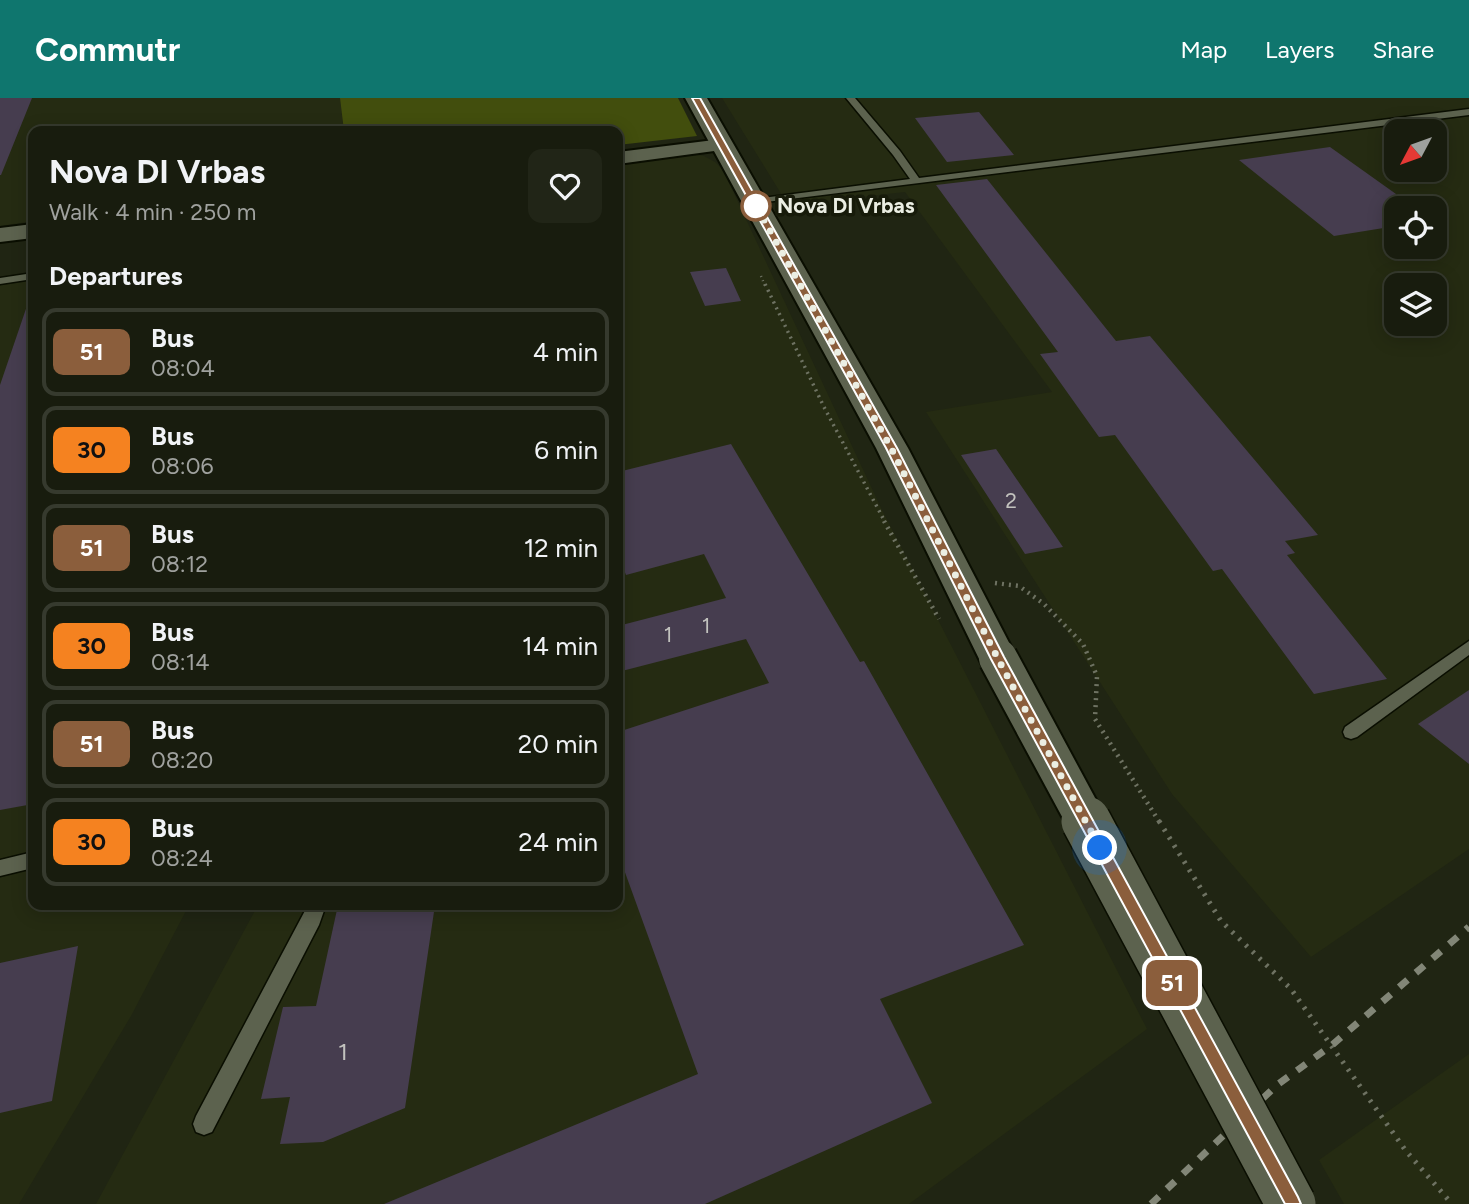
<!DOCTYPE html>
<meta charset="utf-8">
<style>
body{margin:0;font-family:Figtree,sans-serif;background:#212517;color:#f1f3f6;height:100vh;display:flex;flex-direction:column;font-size:26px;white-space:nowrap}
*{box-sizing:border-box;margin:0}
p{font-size:23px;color:#9fa19e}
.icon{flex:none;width:38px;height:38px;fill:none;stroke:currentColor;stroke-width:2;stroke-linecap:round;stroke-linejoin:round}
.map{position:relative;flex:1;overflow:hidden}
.side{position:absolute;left:28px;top:28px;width:595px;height:784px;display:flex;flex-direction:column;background:#181c0e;border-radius:14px;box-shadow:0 4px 18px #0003,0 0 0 2px #363a2e}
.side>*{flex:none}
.badge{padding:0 14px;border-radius:10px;font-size:24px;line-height:46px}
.needle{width:46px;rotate:229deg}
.fabs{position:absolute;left:1384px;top:21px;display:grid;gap:14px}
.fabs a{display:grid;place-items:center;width:63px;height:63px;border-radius:14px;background:#181c0e;box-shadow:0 4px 18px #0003,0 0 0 2px #363a2e;font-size:35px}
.you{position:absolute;width:35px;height:35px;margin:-18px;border:5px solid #fff;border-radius:50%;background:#1a73e8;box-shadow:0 0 0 10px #1a73e833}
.map>.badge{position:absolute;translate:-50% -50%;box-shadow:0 0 0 4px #fff}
h2{padding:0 21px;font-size:26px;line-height:63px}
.round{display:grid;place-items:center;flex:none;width:74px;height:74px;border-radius:14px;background:#212517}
.headline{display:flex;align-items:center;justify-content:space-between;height:119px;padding:0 21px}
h1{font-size:33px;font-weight:700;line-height:52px}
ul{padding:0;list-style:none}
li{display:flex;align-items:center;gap:21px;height:88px;margin:0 14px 10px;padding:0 7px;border:4px solid #363a2e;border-radius:14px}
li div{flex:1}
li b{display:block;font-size:26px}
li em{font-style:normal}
li .badge{min-width:77px;font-weight:700;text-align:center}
header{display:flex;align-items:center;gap:42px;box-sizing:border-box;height:98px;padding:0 35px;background:#0f766e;color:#fff}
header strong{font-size:33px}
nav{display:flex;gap:38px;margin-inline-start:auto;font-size:24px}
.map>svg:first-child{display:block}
.built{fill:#252b12;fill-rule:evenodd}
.forest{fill:#424e0d}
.building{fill:#463d4f}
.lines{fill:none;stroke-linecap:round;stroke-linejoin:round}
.lane-casing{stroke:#0a0e01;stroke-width:3}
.street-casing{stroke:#0a0e01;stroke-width:4}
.secondary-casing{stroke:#0a0e01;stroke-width:4}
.path-far3{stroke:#6e7262;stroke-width:2.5;stroke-dasharray:1 3.5;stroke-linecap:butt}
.path-far2{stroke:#6e7262;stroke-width:3.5;stroke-dasharray:2 4.5;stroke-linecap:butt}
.path-far1{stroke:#6e7262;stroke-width:4.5;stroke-dasharray:2 5;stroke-linecap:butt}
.path{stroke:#6e7262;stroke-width:5;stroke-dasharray:2.5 7;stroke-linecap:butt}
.lane{fill:#5c624e;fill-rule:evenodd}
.street{fill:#5c624e;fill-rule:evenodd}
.secondary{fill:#5c624e;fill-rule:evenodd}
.rail{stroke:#828677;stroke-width:7;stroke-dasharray:11 11;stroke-linecap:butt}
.secondary-bridge-far1-casing{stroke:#0a0e01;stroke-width:42;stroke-linecap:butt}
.secondary-bridge-casing{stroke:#0a0e01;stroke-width:52;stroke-linecap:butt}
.secondary-bridge-far1{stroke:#5c624e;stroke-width:38}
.secondary-bridge{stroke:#5c624e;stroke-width:49}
.line{fill:#8b5e3c;stroke:#fff;stroke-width:2}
.walk{stroke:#ebeee3;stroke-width:7;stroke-dasharray:0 12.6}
.stop-dot{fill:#fff;stroke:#8b5e3c;stroke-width:3.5}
.labels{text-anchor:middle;stroke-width:7;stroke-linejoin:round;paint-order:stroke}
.far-stop-label{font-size:21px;font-weight:bold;fill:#ebeee3;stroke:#171b0a;text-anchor:start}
.number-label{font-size:21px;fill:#c2c2be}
.near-number-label{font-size:24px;fill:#c2c2be}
</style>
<header>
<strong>Commutr</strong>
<nav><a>Map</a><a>Layers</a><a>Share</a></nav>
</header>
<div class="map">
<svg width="1469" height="1106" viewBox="0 0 1469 1106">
<rect width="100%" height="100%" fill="#202513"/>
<path class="built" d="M0,0H340L344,33H33V123L0,128Z
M722,0H1469V751L1311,859L1172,696L926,314L1052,294L905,94L788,107ZM1396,33H1435V72H1396ZM1396,110H1435V149H1396ZM1396,187H1435V226H1396Z
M691,56L704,58L715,64L723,72L881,410L1147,931L909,1106H96L258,807H618V64Z
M33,178V807H189L131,918L19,1106H0V183Z
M1469,956V1106H1344L1319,1062Z"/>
<path class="forest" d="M340,0H678L697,38L618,47V33H344Z"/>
<path class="building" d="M0,0H32L1,77H0Z
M979,14L1014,57L947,64L915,20Z
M1330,49L1396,96V128L1334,138L1239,62Z
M987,81L1116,243L1150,238L1318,437L1285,443L1295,455L1287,457L1387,581L1314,596L1222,471L1213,473L1115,337L1099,339L1040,256L1058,254L936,87Z
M726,170L741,203L705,208L690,174Z
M29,202L33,203V706L0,712V287Z
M731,346L860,564L864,563L1024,847L880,901L932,1005L705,1106H384L698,976L618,755V634L769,585L746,541L618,574V528L726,500L704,456L626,477L618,457V374Z
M996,351L1063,449L1025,456L961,357Z
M1469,592V666L1418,626Z
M338,807H435L405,1010L323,1044L280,1046L290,999L261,1001L283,909L316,908Z
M78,848L52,1003L0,1015V865Z"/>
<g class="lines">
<g class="lane-casing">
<path id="lane" d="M846,0H855L900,53L919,80L1469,11V17L750,106L749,104L754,101L910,81L893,57Z
M33,175V181L0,186V180Z
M1469,543V557L1357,639L1351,641L1345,639L1343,634L1345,629Z
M33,754V770L0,778V762Z
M308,807H326L319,827L212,1034L204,1037L196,1034L193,1026L196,1018Z"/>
</g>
<g class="street-casing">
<path id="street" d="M722,41L729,43L732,47L729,51L618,66V54Z
M33,126V140L0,144V130Z"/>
</g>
<g class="secondary-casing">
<path id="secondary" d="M685,0H707L908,350L1017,560L1012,571L998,575L984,571L876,350Z"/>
</g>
<path class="path-far3" d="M761,178L765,188"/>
<path class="path-far2" d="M765,186L824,309L885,424"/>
<path class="path-far1" d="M884,423L939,521
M995,485L1019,488L1044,506L1083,546L1097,578L1095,621L1160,725"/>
<path class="path" d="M1159,723L1221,823L1291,891L1406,1053L1452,1106"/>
<use href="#lane" class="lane"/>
<use href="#street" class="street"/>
<use href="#secondary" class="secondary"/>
<path class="rail" d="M1151,1106L1277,987L1332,947L1469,829"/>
<g class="secondary-bridge-far1-casing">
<path id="secondary-bridge-far1" d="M998,560L1087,725"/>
</g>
<g class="secondary-bridge-casing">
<path id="secondary-bridge" d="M1086,723L1291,1106"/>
</g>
<use href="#secondary-bridge-far1" class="secondary-bridge-far1"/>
<use href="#secondary-bridge" class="secondary-bridge"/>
</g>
<path class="line" d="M692,0H700L897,350L1004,559L1298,1099L1301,1106H1285L991,561L886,350Z"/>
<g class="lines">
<path class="walk" d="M756,108L754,104L891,350L998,561L1100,750"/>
</g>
<circle class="stop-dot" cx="756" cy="108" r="14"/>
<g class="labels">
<g class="far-stop-label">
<text x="777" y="115">Nova DI Vrbas</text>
</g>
<g class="number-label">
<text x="1011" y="410">2</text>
<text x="706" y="535">1</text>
<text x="668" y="544">1</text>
</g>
<g class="near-number-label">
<text x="343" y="962">1</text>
</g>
</g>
</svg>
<div class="fabs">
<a><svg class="needle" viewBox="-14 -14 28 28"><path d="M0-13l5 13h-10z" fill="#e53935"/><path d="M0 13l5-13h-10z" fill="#9fa19e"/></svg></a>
<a><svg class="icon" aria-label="locate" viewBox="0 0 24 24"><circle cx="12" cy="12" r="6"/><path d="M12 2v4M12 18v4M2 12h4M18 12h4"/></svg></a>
<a><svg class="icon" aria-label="layers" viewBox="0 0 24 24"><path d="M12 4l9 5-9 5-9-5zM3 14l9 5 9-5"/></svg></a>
</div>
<div class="you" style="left:1100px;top:750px"></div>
<b class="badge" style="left:1172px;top:885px;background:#8b5e3c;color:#fff">51</b>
<section class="side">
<div class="headline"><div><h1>Nova DI Vrbas</h1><p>Walk · 4 min · 250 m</p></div><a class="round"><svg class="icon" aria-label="heart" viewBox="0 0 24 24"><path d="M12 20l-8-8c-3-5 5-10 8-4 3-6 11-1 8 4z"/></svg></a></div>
<h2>Departures</h2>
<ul>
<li><span class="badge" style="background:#8b5e3c;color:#fff">51</span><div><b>Bus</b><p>08:04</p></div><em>4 min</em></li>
<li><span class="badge" style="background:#f58220;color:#111">30</span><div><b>Bus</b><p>08:06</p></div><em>6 min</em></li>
<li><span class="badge" style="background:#8b5e3c;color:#fff">51</span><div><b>Bus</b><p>08:12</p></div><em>12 min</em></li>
<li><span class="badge" style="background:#f58220;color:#111">30</span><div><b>Bus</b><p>08:14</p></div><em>14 min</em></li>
<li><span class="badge" style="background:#8b5e3c;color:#fff">51</span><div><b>Bus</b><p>08:20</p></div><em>20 min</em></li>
<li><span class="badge" style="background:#f58220;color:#111">30</span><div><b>Bus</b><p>08:24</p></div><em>24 min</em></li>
</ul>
</section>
</div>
